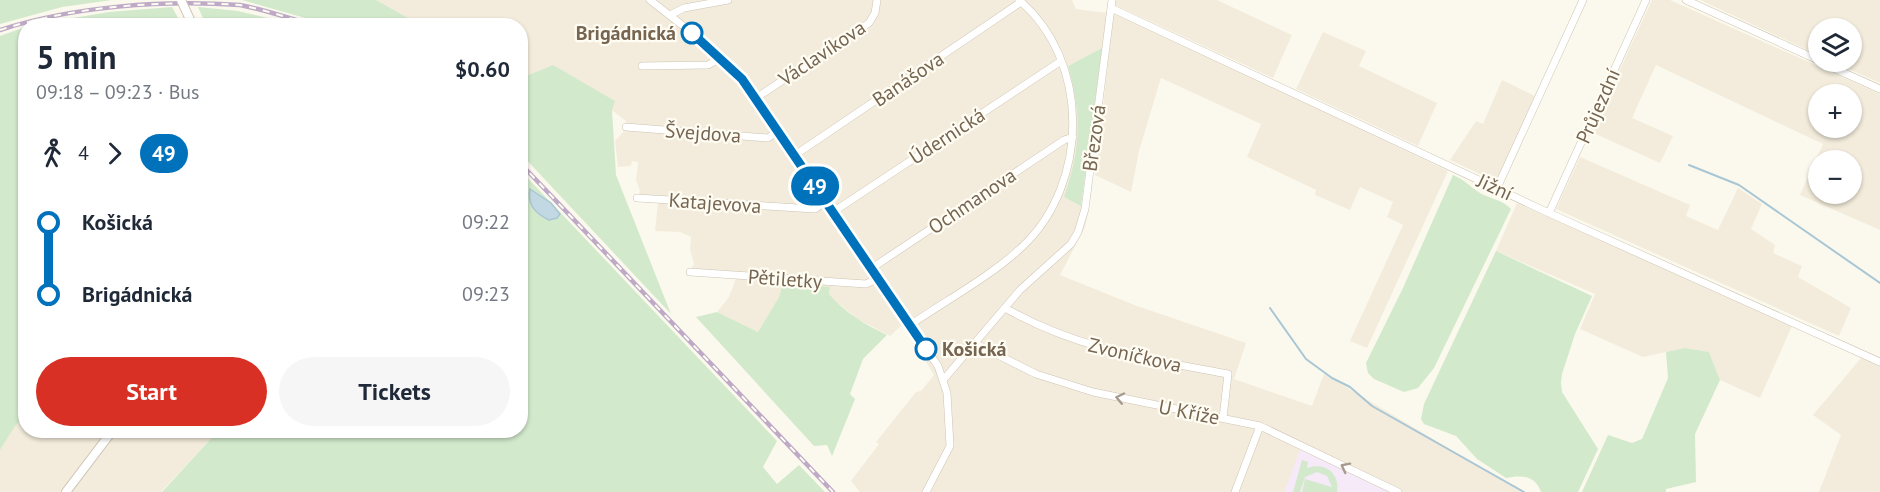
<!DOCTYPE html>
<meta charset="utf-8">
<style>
body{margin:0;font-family:"PT Sans",sans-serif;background:#f6f6f7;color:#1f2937;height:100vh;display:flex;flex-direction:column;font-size:22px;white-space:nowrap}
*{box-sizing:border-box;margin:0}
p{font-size:20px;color:#747a83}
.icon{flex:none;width:33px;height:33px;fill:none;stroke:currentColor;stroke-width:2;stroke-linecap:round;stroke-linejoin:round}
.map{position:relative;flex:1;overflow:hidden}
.sheet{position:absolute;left:18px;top:18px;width:510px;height:420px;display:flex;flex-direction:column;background:#fff;border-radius:24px;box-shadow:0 2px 4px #0004}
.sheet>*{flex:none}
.badge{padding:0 12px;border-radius:20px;font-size:21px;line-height:39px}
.fabs{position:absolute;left:1808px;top:18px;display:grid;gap:12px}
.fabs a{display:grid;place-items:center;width:54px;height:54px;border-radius:50%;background:#fff;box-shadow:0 2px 4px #0004;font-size:30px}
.map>.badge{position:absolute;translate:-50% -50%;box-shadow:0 0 0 3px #fff}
.legs{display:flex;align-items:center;gap:9px;height:66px;padding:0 18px;font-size:20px}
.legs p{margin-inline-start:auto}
.head{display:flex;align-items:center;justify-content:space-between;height:102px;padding:0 18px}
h1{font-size:33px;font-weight:800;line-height:45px}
.cta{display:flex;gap:12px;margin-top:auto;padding:12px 18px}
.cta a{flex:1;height:69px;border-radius:36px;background:#d93025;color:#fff;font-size:24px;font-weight:800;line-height:69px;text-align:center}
.cta a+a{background:#f6f6f7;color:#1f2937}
ul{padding:0 18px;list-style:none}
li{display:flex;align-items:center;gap:21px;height:72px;font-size:22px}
li i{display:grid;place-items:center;width:9px;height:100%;margin:0 8px;background:currentColor}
li i::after{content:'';width:15px;height:15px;margin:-8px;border:4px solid;border-radius:50%;background:#fff}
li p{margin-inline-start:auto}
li:first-child i{background:linear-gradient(#0000 50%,currentColor 0)}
li:last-child i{background:linear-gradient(currentColor 50%,#0000 0)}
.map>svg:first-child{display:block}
.residential{fill:#f3ecdc;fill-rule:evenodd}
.education{fill:#f6e9f8}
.green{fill:#d2e9cc}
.water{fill:#c2d9e4;stroke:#a9c6d5;stroke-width:1.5}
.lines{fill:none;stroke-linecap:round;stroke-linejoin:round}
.stream{stroke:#a9c6d5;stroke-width:2}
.minor-casing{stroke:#cdc4b3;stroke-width:8}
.tertiary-casing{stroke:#cdc4b3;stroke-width:10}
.minor{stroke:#fff;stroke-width:7}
.tertiary{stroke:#fff;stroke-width:8}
.rail-casing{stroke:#beaac6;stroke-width:4.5}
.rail{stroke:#fefcf3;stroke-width:2;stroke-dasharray:7;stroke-linecap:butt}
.tertiary-bridge-casing{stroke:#cdc4b3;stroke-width:10;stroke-linecap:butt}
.tertiary-bridge{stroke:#fff;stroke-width:8}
.oneway{stroke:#a69b8e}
.line-1-casing{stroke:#fff;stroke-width:14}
.line-1{stroke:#0072bc;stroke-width:9}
.stop-1-dot{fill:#fff;stroke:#0072bc;stroke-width:3}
.labels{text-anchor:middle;stroke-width:4.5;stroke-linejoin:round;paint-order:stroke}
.stop-label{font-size:20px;font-weight:bold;fill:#766551;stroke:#fefcf3;text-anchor:end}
.street-label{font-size:20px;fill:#766551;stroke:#fefcf3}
</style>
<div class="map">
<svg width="1880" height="492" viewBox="0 0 1880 492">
<rect width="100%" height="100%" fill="#fbf9ed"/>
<path class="residential" d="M376,0H1072L1076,9L1107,13L1102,48L1068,66L1076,94L1079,138L1074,169L1064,197L1089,208L1085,227L1060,275L1137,306L1246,343L1234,379L1312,406L1324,374L1522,492H860L851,481L879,444L876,442L916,392L921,391L934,375L903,324L890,336L858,319L834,300L829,294L830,287L783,282L779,297L758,332L717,312L729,297L736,278L690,270L694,264L690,249L691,237L680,232L655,231L658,203L638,196L640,191L636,180L638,162L632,161L631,166L618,167L615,141L625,130L626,121L553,65L521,78L520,26L421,25Z
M1116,0H1217L1292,35L1273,78L1115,5Z
M1652,0H1670L1880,94V230L1800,195L1823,144L1656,65L1632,118L1673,136L1660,163L1591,132ZM1818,94H1851V128H1818ZM1818,160H1851V194H1818Z
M1700,0H1880V83L1833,62H1851V28H1818V55Z
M1114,12L1448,171L1367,348L1350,341L1403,225L1387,217L1393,202L1360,187L1350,210L1315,195L1316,190L1247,157L1261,124L1161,78L1139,151L1131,192L1095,175Z
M1323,32L1366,51L1359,66L1437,103L1418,146L1296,89Z
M1502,80L1535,96L1497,182L1450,160L1476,121L1483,124Z
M1580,157L1690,205L1686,216L1718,230L1738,188L1762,204L1751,229L1775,245L1773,253L1802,266L1798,277L1851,308L1839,336L1556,209Z
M1517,203L1792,326L1760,398L1720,380L1709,352L1685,348L1643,357L1580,329L1595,294L1496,251Z
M1861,358L1880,366V492H1819L1841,435L1813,415Z
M25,416L26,430L218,431L161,492H0V450L15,425Z"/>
<path class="education" d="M1301,447L1392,492H1284Z"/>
<path class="green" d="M0,0H112L62,7L0,24Z
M242,0H376L421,25H330Z
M172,7L182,25H32L109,12Z
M198,7L238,11L296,25H206Z
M25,27V416L15,426L0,450V36Z
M1102,48L1081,206L1064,197C1081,149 1082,115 1068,66Z
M553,65L615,101L612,110L616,175L671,314L521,154V78Z
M521,171L777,441L763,467L777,484L799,465L825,492H162L218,431L520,430Z
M1453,175C1465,180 1468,185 1477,191C1488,199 1502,199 1511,209L1434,368L1418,388L1404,392L1374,379L1368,373L1366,363L1403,288Z
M1496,251L1592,296L1575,334L1562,374L1561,383L1562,392L1598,449L1578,492H1541C1535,475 1522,475 1506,478L1477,459L1456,436L1424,424L1421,419L1424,404Z
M783,282L830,287L829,294C844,312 866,325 887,335L863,359L850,394L855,399L832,456L827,445L814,446L696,317L717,312L758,332L779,297Z
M1685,348L1709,352L1720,380L1695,434L1696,482L1666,489V492H1582L1608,435L1632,443L1642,439L1668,378L1666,352Z
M1302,460L1308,462L1307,468C1325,462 1340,473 1337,492H1302L1305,479L1332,487L1327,476L1317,472L1305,477L1300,492H1293Z"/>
<path class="water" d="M530,189L551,203L560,214L557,218L549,220C535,213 527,205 530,189Z"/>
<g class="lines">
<path class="stream" d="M1689,165L1739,185L1880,283
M1270,308L1306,359L1332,378L1350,387L1372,406L1524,492"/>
<g class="minor-casing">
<path id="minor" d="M650,0L705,43L742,79L938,366L947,393L950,446L926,492
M1686,0L1818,60
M1111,8L1549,213L1880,362
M670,15L684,8L728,0
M1820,62L1880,89
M642,66L708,65L721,58
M756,98L869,23L875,13L877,0
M626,127L768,138L778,131
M795,155L1021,2
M1497,188L1583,0
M637,198L815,209L826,201
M833,212L1061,61
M1549,213L1646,0
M872,268L1064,140L1073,137
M690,272L866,284L879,278
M1005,308C1077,349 1148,359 1228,374L1223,418
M910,325C948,299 990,277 1023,246C1090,182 1090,60 1019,0
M976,344L1036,374L1093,392L1260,426L1398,492
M944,379L1020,290L1071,244L1078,232L1085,209L1112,0
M1235,492L1260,426"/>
</g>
<g class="tertiary-casing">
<path id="tertiary" d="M66,492L113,430"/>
</g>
<use href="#minor" class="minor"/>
<use href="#tertiary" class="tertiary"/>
<g class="rail-casing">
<path id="rail" d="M0,30C74,6 162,0 240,5C265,10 290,18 315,26
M520,163L833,492"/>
</g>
<use href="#rail" class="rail"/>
<g class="tertiary-bridge-casing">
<path id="tertiary-bridge" d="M181,0L193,26"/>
</g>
<use href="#tertiary-bridge" class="tertiary-bridge"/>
</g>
<defs><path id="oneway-chevron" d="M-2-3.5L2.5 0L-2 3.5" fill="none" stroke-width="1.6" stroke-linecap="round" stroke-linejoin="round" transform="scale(1.5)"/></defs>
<g class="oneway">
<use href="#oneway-chevron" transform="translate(1120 398) rotate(-168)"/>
<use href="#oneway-chevron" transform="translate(1345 467) rotate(-153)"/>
</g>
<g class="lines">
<g class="line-1-casing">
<path id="line-1" d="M692,33L742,79L926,349"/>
</g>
<use href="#line-1" class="line-1"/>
</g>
<g class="stop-1-dot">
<circle cx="692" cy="33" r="10"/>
<circle cx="926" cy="349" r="10"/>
</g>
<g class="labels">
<g class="stop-label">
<text x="676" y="40">Brigádnická</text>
<text x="942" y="356" text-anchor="start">Košická</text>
</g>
<g class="street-label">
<text transform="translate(822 53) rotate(-34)" y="7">Václavíkova</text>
<text transform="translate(908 79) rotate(-34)" y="7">Banášova</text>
<text transform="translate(1598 106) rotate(-66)" y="7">Průjezdní</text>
<text transform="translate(703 133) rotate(4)" y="7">Švejdova</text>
<text transform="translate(947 136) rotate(-33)" y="7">Údernická</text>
<text transform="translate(1094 138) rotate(-82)" y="7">Březová</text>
<text transform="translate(1495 187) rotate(25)" y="7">Jižní</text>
<text transform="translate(972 201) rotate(-34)" y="7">Ochmanova</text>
<text transform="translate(715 203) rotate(4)" y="7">Katajevova</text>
<text transform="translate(785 279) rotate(4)" y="7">Pětiletky</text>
<text transform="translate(1135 355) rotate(13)" y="7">Zvoníčkova</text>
<text transform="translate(1189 412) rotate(11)" y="7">U Kříže</text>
</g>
</g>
</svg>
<div class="fabs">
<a><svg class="icon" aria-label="layers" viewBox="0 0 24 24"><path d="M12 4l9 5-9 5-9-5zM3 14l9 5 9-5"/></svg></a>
<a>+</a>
<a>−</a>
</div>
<b class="badge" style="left:815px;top:186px;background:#0072bc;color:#fff">49</b>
<section class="sheet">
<div class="head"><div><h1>5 min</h1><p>09:18 – 09:23 · Bus</p></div><b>$0.60</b></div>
<div class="legs"><svg class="icon" aria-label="walk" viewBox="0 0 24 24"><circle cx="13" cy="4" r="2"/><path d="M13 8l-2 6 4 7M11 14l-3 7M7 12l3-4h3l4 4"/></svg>4<svg class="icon" aria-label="forward" viewBox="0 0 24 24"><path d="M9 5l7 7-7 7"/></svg><b class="badge" style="background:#0072bc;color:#fff">49</b></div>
<ul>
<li><i style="color:#0072bc"></i><b>Košická</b><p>09:22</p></li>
<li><i style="color:#0072bc"></i><b>Brigádnická</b><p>09:23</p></li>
</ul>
<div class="cta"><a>Start</a><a>Tickets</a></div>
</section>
</div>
